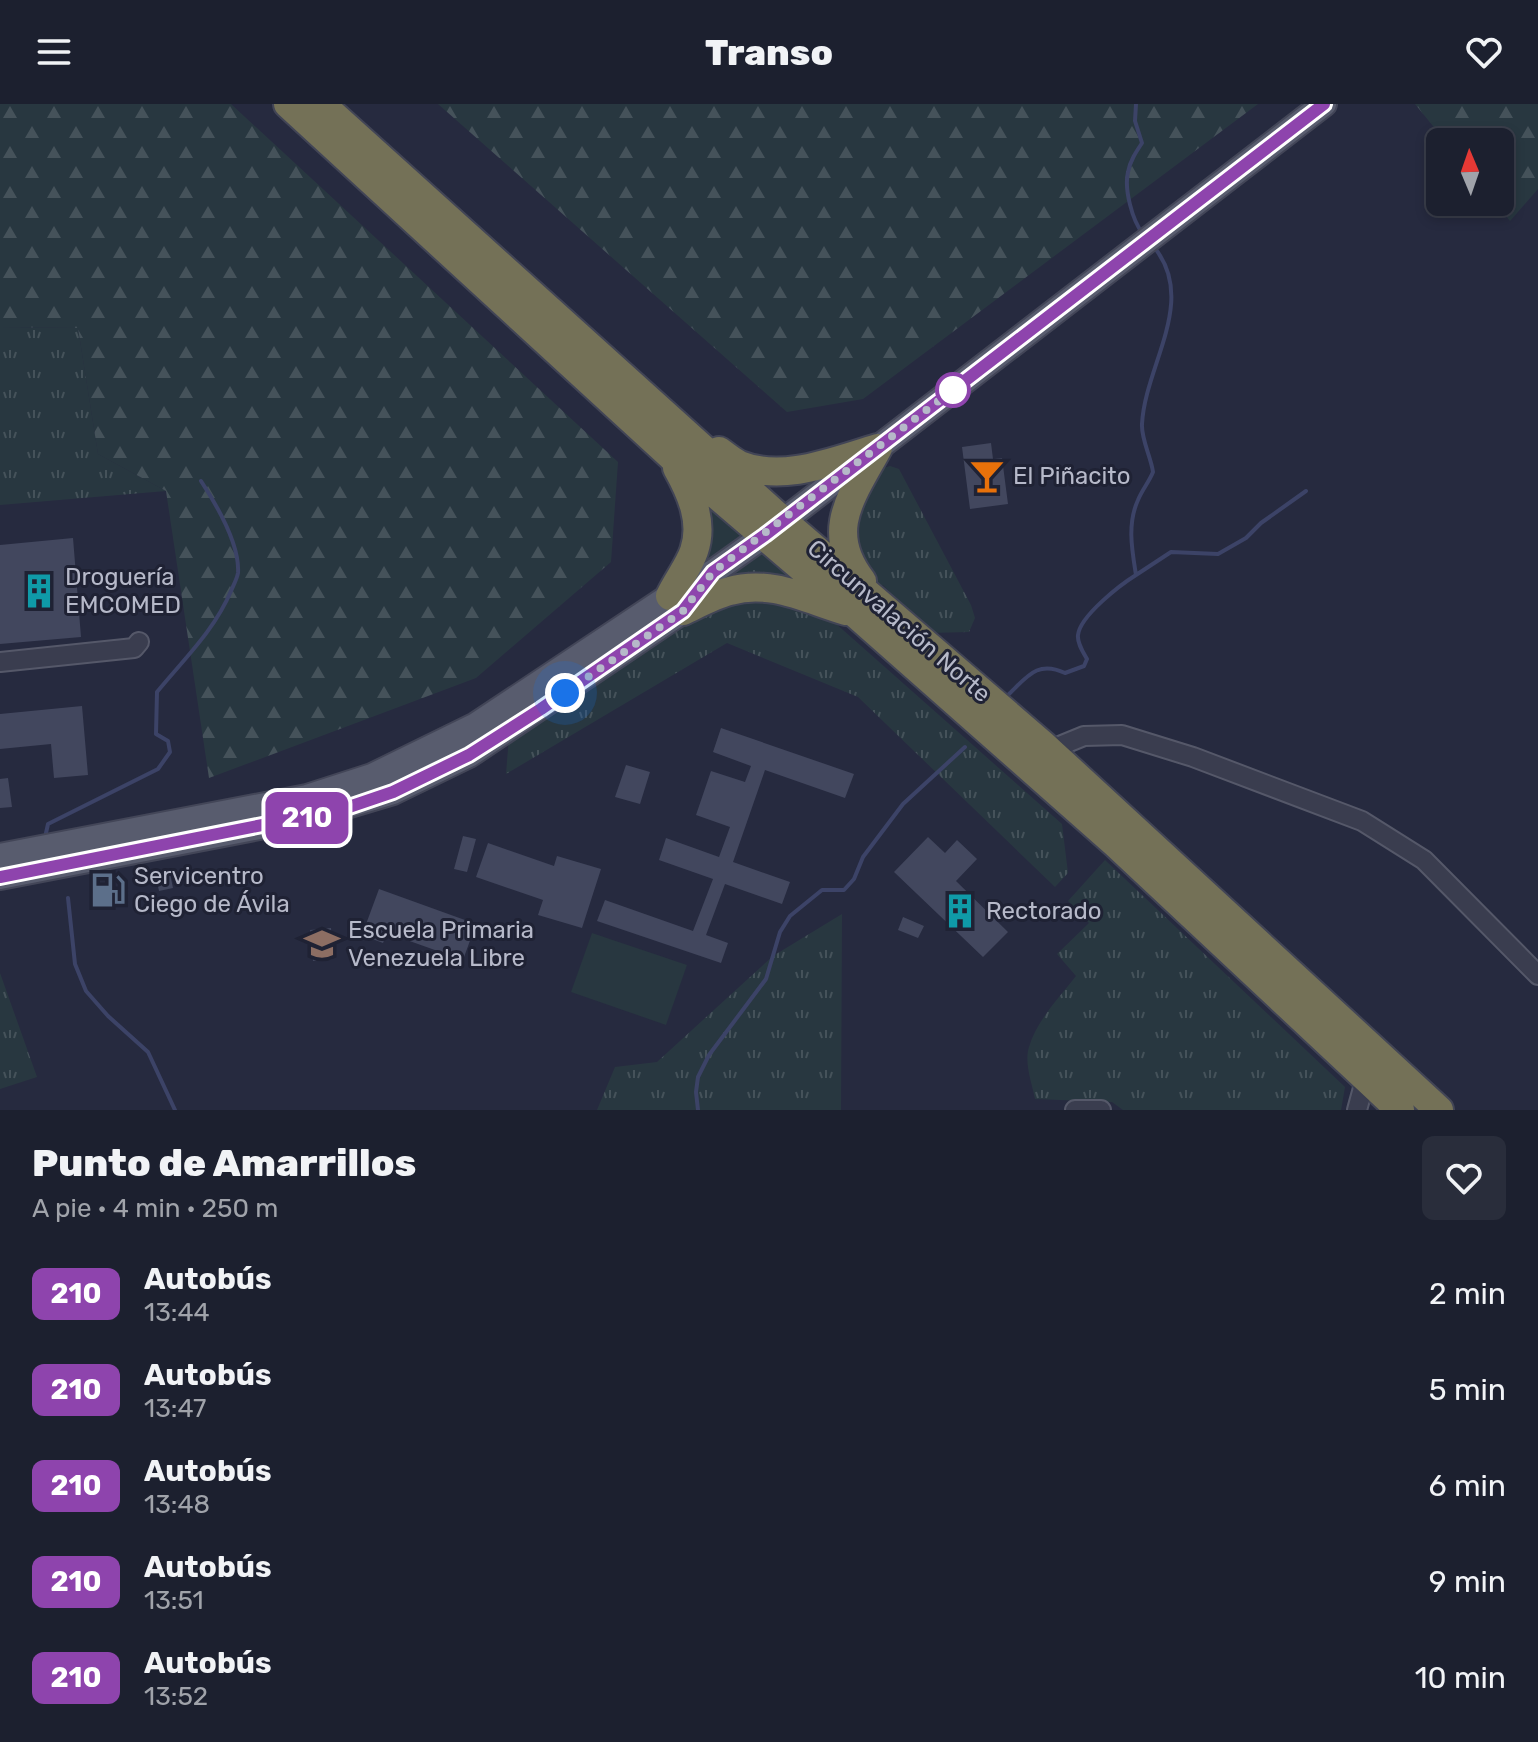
<!DOCTYPE html>
<html lang="es">
<meta charset="utf-8">
<style>
body{margin:0;font-family:Rubik,sans-serif;background:#292d3b;color:#f1f3f6;height:100vh;display:flex;flex-direction:column;font-size:30px;white-space:nowrap}
*{box-sizing:border-box;margin:0}
p{font-size:26px;color:#a0a3aa}
.icon{flex:none;width:44px;height:44px;fill:none;stroke:currentColor;stroke-width:2;stroke-linecap:round;stroke-linejoin:round}
.map{position:relative;height:1006px;overflow:hidden}
.panel{display:flex;flex-direction:column;background:#1c202f;flex:1}
.panel>*{flex:none}
.badge{padding:0 16px;border-radius:12px;font-size:28px;line-height:52px}
.needle{width:52px;rotate:358deg}
.controls{position:absolute;left:1426px;top:24px;display:grid;gap:16px}
.controls a{display:grid;place-items:center;width:88px;height:88px;border-radius:12px;background:#1c202f;box-shadow:0 4px 12px #0003,0 0 0 2px #3a3e4b;font-size:40px}
.you{position:absolute;width:40px;height:40px;margin:-20px;border:6px solid #fff;border-radius:50%;background:#1a73e8;box-shadow:0 0 0 12px #1a73e833}
.map>.badge{position:absolute;translate:-50% -50%;box-shadow:0 0 0 4px #fff}
.round{display:grid;place-items:center;flex:none;width:84px;height:84px;border-radius:12px;background:#292d3b}
.head{display:flex;align-items:center;justify-content:space-between;height:136px;padding:0 32px}
h1{font-size:38px;font-weight:800;line-height:60px}
ul{padding:0;list-style:none}
li{display:flex;align-items:center;gap:24px;height:96px;padding:0 32px}
li div{flex:1}
li b{display:block;font-size:30px}
li em{font-style:normal}
li .badge{min-width:88px;font-weight:700;text-align:center}
header{display:flex;justify-content:space-between;align-items:center;height:104px;padding:0 32px;background:#1c202f;font-size:36px;font-weight:800}
.map>svg:first-child{display:block}
.grass{fill:url(#grass-tufts)}
.forest{fill:url(#forest-firs)}
.pitch{fill:#283740}
.lines{fill:none;stroke-linecap:round;stroke-linejoin:round}
.stream{stroke:#3c4367;stroke-width:4}
.building{fill:#42475e}
.minor-casing{stroke:#555869;stroke-width:22}
.major-casing{stroke:#434658;stroke-width:28}
.highway-casing{stroke:#424556;stroke-width:32}
.minor{stroke:#3a3d4f;stroke-width:18}
.major{stroke:#585c6e;stroke-width:24}
.highway{stroke:#747157;stroke-width:28}
.line-casing{stroke:#fff;stroke-width:18}
.line{stroke:#8e44ad;stroke-width:12}
.walk{stroke:#b6b9c9;stroke-width:8;stroke-dasharray:0 14.4}
.stop-dot{fill:#fff;stroke:#8e44ad;stroke-width:4}
.labels{text-anchor:middle;stroke-width:6;stroke-linejoin:round;paint-order:stroke}
.poi-label{font-size:24px;fill:#b6b9c9;stroke:#1f2234;text-anchor:start}
.street-label{font-size:24px;fill:#b6b9c9;stroke:#1f2234}
</style>
<header><svg class="icon" aria-label="menu" viewBox="0 0 24 24"><path d="M4 6h16M4 12h16M4 18h16"/></svg>Transo<svg class="icon" aria-label="heart" viewBox="0 0 24 24"><path d="M12 20l-8-8c-3-5 5-10 8-4 3-6 11-1 8 4z"/></svg></header>
<div class="map">
<svg width="1538" height="1006" viewBox="0 0 1538 1006">
<defs>
<pattern id="grass-tufts" width="24" height="20" patternUnits="userSpaceOnUse" patternTransform="scale(2)"><rect width="24" height="20" fill="#283740"/><path d="M3 7l-1-3M5 7V3M7 7l1-3M15 17l-1-3M17 17v-4M19 17l1-3" fill="none" stroke="#45525a"/></pattern>
<pattern id="forest-firs" width="22" height="20" patternUnits="userSpaceOnUse" patternTransform="scale(2)"><rect width="22" height="20" fill="#283740"/><path d="M5 1l3.5 6h-7zM16 11l3.5 6h-7z" fill="#45525a"/></pattern>
</defs>
<rect width="100%" height="100%" fill="#262a3f"/>
<path class="grass" d="M0,223L78,224L98,350L166,387L0,401Z
M890,362L899,365L971,501L975,514L969,528L928,529L883,481L876,485L858,460L851,405L880,365Z
M696,383L746,429L688,472Z
M765,447L810,489L720,480L738,463Z
M751,494L825,510L1062,720L1068,769L1055,783L858,593L727,539L506,670L509,633L717,501Z
M1105,756L1345,983L1341,1006H1123L1112,998L1035,995C1032,979 1024,959 1029,943C1037,916 1059,894 1076,872L1057,850L1089,819L1068,797Z
M842,810L841,1006H597L615,963L657,958L773,852Z
M0,869L37,973L0,985Z"/>
<path class="forest" d="M0,0H231L618,358L611,458L476,574L209,674L166,387L98,350L78,224L0,223Z
M438,0H1258L863,295L787,308Z
M1415,0H1538V85L1510,117L1495,98H1500V38H1446Z"/>
<path class="pitch" d="M592,829L687,861L666,921L571,888Z"/>
<g class="lines">
<path class="stream" d="M1136,0L1135,17L1142,39C1136,48 1130,57 1128,68C1124,85 1132,116 1143,130
M1136,471L1171,448L1218,450L1246,434L1261,419L1306,387
M1008,591C1027,573 1037,556 1065,569L1084,562L1087,555C1083,548 1077,539 1078,531C1080,512 1120,481 1136,471C1132,446 1127,420 1138,396C1142,386 1149,378 1153,368C1151,353 1141,335 1142,320C1145,261 1198,197 1154,143
M46,729L48,720L158,665L170,648L168,637L156,630L157,588C184,555 214,527 231,487C233,482 237,475 238,469C240,440 216,400 201,377
M68,794L75,860L86,887L108,912L148,948L175,1006
M698,1006L696,988L698,973L709,951L766,875L780,828L790,812L822,786H844L854,775L863,753L903,700L965,643"/>
</g>
<path class="building" d="M991,339L993,355L1002,354L1008,400L970,405L962,343Z
M73,434L81,533L0,540V441Z
M82,602L88,671L54,674L51,640L0,645V610Z
M721,624L854,670L845,694L765,666L733,758L790,778L782,800L725,780L706,831L728,839L721,859L597,817L605,796L693,827L713,775L659,756L666,734L719,753L730,723L696,711L711,667L745,678L751,662L713,648Z
M626,661L650,668L640,700L615,693Z
M8,674L12,703L0,704V675Z
M463,732L476,735L467,768L454,765Z
M928,733L945,749L957,736L977,755L956,777L1008,828L983,853L894,768Z
M488,739L554,762L557,752L601,765L582,824L538,811L543,796L476,773Z
M169,765L173,784L159,787L155,768Z
M379,785L476,820L463,856L387,829L383,839L362,831Z
M903,813L924,822L918,834L898,826Z
M331,824L333,855L313,857L310,826Z"/>
<g class="lines">
<g class="minor-casing">
<path id="minor" d="M0,558L134,544L139,538
M1040,650L1084,632L1122,631L1193,653L1362,717L1424,756L1538,871
M1075,1006H1101
M1357,1006L1366,973"/>
</g>
<g class="major-casing">
<path id="major" d="M0,752L307,693L372,672L476,621L670,492L713,468L765,431L1324,0
M0,773L306,714L393,688L469,651L683,507L695,492"/>
</g>
<g class="highway-casing">
<path id="highway" d="M288,0L671,352L857,511L1116,740L1400,1006
M321,0L783,417L1042,640L1439,1006
M719,347C725,351 733,358 740,361C784,379 836,356 878,344
M862,477C823,427 852,392 878,344
M670,492C677,477 689,462 694,447C704,418 691,389 677,364
M683,507C698,500 714,491 730,487C771,475 808,496 846,507"/>
</g>
<use href="#minor" class="minor"/>
<use href="#major" class="major"/>
<use href="#highway" class="highway"/>
</g>
<g class="lines">
<g class="line-casing">
<path id="line" d="M0,773L343,705L393,688L469,651L541,605L683,507L713,468L765,431L1324,0"/>
</g>
<use href="#line" class="line"/>
<path class="walk" d="M565,589L683,507L713,468L953,286"/>
</g>
<defs>
<g id="bar-bare" transform="scale(2.76)"><path d="M-6-5H6L.8 .8V4.5H3.5V6h-7V4.5H-.8V.8Z" fill="#e8710a" stroke="#1f2234" stroke-width="2.5" paint-order="stroke"/></g>
<g id="building-bare" transform="scale(2.76)"><path d="M-4-6H4V6H1V3H-1V6H-4ZM-2.5-4.3h1.7v1.8h-1.7ZM.8-4.3h1.7v1.8H.8ZM-2.5-1h1.7V.8h-1.7ZM.8-1h1.7V.8H.8Z" fill="#0f9aa8" stroke="#1f2234" stroke-width="2.5" paint-order="stroke"/></g>
<g id="fuel-bare" transform="scale(2.76)"><path d="M-5.5-6h7V0h2V4h1.3V-2.5L3-4.5l.8-.8L6-3V5H2.5V1h-1V6h-7ZM-4.2-4.7v3.2H.2V-4.7Z" fill="#5c6f8a" stroke="#1f2234" stroke-width="2.5" paint-order="stroke"/></g>
<g id="school-bare" transform="scale(2.76)"><path d="M0-5L7-2L0 1L-7-2ZM-4 1L0 2.5L4 1V4Q0 6-4 4Z" fill="#8d6e63" stroke="#1f2234" stroke-width="2.5" paint-order="stroke"/></g>
</defs>
<g fill-rule="evenodd">
<use href="#bar-bare" x="987" y="372"/>
<use href="#building-bare" x="39" y="487"/>
<use href="#fuel-bare" x="108" y="786"/>
<use href="#building-bare" x="960" y="807"/>
<use href="#school-bare" x="322" y="840"/>
</g>
<circle class="stop-dot" cx="953" cy="286" r="16"/>
<g class="labels">
<g class="poi-label">
<text x="1013" y="380">El Piñacito</text>
<text x="65" y="481">Droguería<tspan x="65" dy="28">EMCOMED</tspan></text>
<text x="134" y="780">Servicentro<tspan x="134" dy="28">Ciego de Ávila</tspan></text>
<text x="986" y="815">Rectorado</text>
<text x="348" y="834">Escuela Primaria<tspan x="348" dy="28">Venezuela Libre</tspan></text>
</g>
<g class="street-label">
<text transform="translate(899 517) rotate(41)" y="8">Circunvalación Norte</text>
</g>
</g>
</svg>
<div class="controls">
<a><svg class="needle" viewBox="-14 -14 28 28"><path d="M0-13l5 13h-10z" fill="#e53935"/><path d="M0 13l5-13h-10z" fill="#a0a3aa"/></svg></a>
</div>
<div class="you" style="left:565px;top:589px"></div>
<b class="badge" style="left:307px;top:714px;background:#8e44ad;color:#fff">210</b>
</div>
<section class="panel">
<div class="head"><div><h1>Punto de Amarrillos</h1><p>A pie · 4 min · 250 m</p></div><a class="round"><svg class="icon" aria-label="heart" viewBox="0 0 24 24"><path d="M12 20l-8-8c-3-5 5-10 8-4 3-6 11-1 8 4z"/></svg></a></div>
<ul>
<li><span class="badge" style="background:#8e44ad;color:#fff">210</span><div><b>Autobús</b><p>13:44</p></div><em>2 min</em></li>
<li><span class="badge" style="background:#8e44ad;color:#fff">210</span><div><b>Autobús</b><p>13:47</p></div><em>5 min</em></li>
<li><span class="badge" style="background:#8e44ad;color:#fff">210</span><div><b>Autobús</b><p>13:48</p></div><em>6 min</em></li>
<li><span class="badge" style="background:#8e44ad;color:#fff">210</span><div><b>Autobús</b><p>13:51</p></div><em>9 min</em></li>
<li><span class="badge" style="background:#8e44ad;color:#fff">210</span><div><b>Autobús</b><p>13:52</p></div><em>10 min</em></li>
</ul>
</section>
